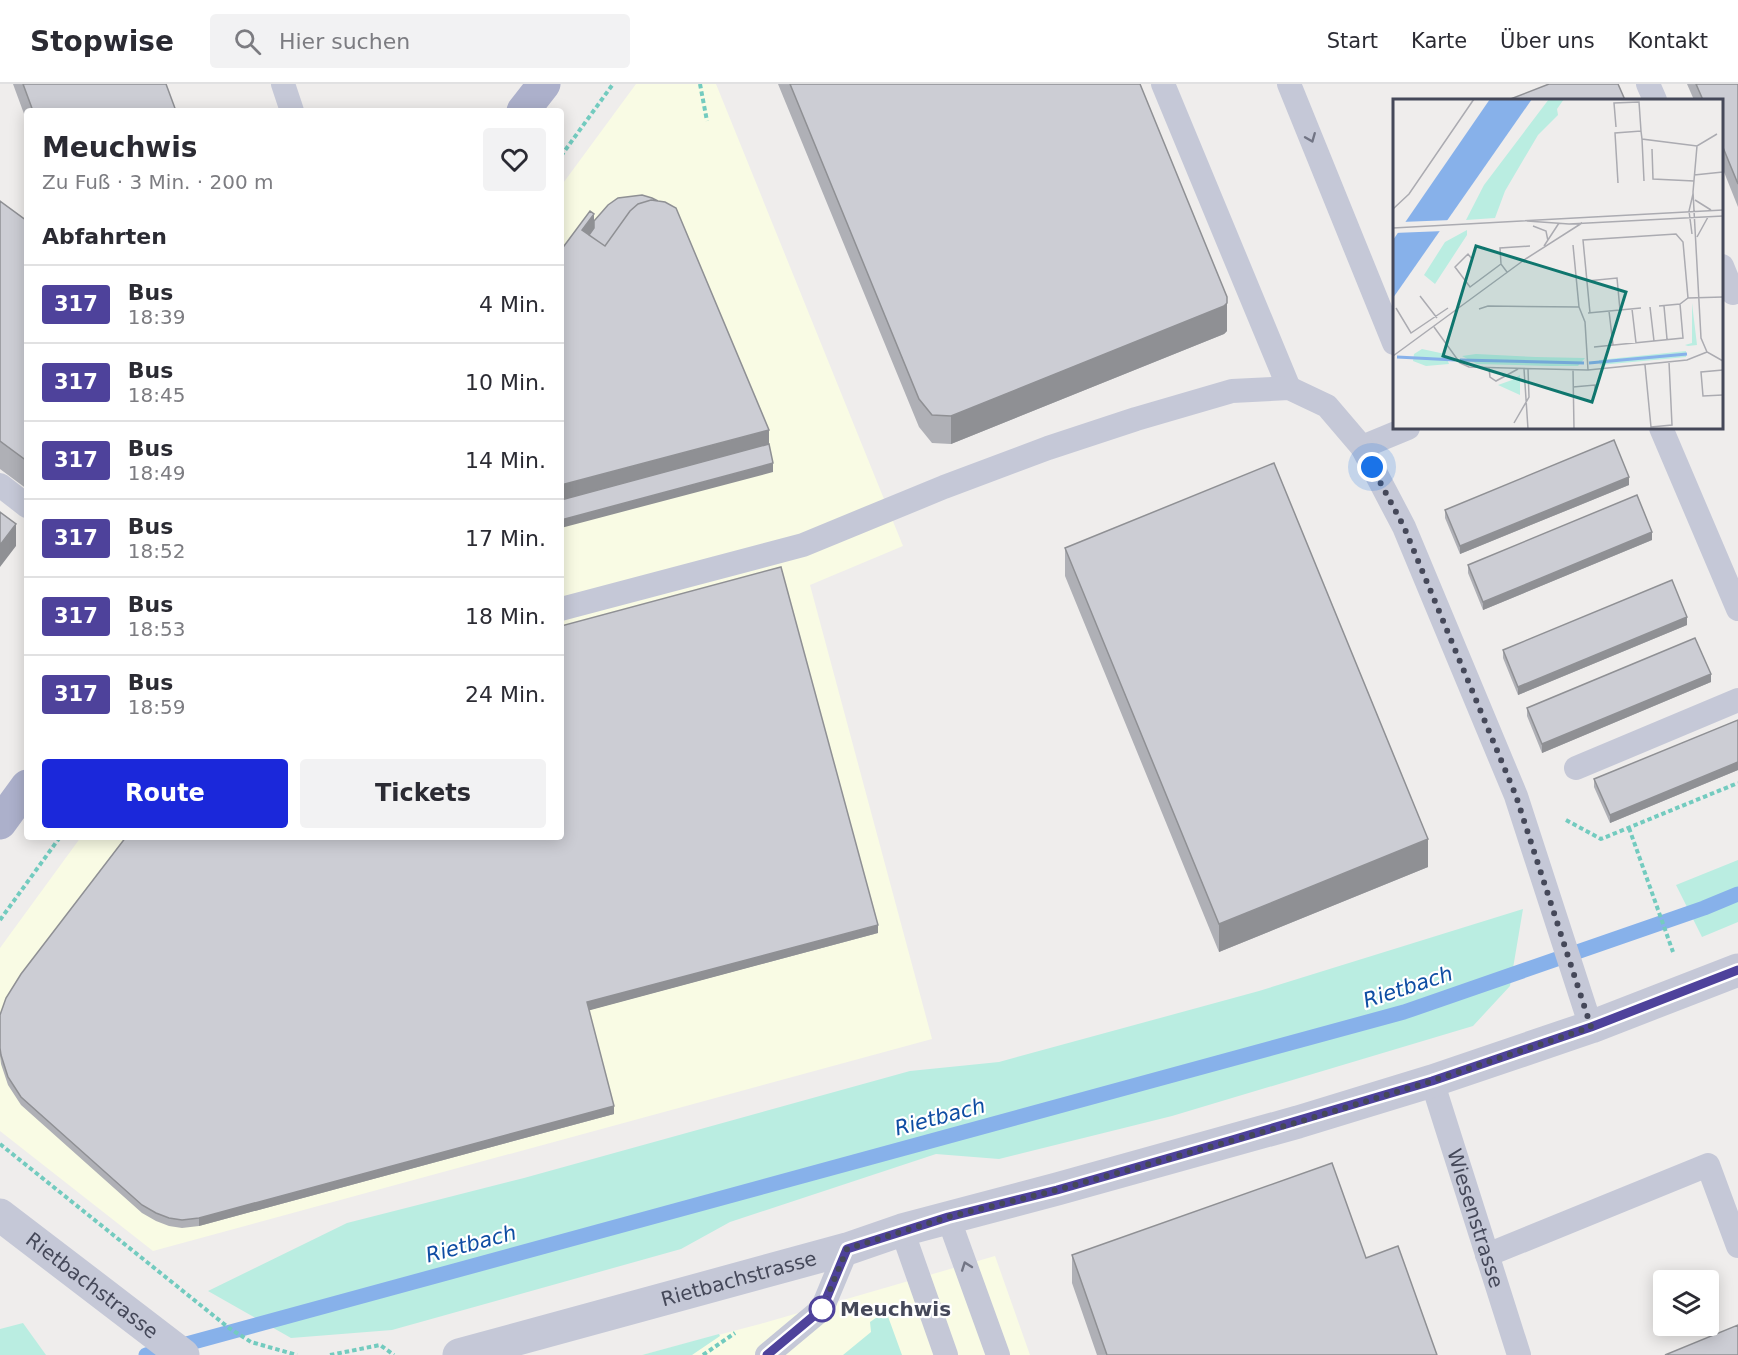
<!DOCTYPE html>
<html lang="de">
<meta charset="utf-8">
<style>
body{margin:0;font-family:"DejaVu Sans",sans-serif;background:#f2f2f3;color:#2b2b33;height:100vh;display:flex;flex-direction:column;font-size:22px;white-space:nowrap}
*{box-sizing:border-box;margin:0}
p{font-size:20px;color:#7c7c81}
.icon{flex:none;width:33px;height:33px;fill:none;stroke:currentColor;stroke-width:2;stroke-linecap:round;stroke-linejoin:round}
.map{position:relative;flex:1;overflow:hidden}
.sheet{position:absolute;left:24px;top:24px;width:540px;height:732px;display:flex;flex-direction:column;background:#fff;border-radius:6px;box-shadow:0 3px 15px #0003}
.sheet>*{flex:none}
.badge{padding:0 12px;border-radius:4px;font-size:21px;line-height:39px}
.fabs{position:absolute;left:1653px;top:1186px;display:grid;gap:12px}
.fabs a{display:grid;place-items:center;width:66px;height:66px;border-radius:6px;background:#fff;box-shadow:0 3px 15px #0003;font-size:30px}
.you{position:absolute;width:30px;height:30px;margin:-15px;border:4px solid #fff;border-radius:50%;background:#1a73e8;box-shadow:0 0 0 9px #1a73e833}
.map>.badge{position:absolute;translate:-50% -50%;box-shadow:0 0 0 3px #fff}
h2{padding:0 18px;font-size:22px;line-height:54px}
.round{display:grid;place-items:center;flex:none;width:63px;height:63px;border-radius:6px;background:#f2f2f3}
.overview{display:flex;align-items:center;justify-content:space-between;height:102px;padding:0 18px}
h1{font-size:28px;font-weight:600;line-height:45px}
.primary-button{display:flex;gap:12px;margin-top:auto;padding:12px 18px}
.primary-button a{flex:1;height:69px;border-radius:6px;background:#1b28da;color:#fff;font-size:24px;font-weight:600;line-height:69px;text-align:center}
.primary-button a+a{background:#f2f2f3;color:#2b2b33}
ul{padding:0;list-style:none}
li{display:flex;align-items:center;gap:18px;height:78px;padding:0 18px;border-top:2px solid #e1e1e2}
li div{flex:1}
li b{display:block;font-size:22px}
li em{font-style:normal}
li .badge{min-width:66px;font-weight:700;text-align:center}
header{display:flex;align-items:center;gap:36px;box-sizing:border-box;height:84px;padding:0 30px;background:#fff;border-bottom:2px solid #e1e1e2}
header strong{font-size:28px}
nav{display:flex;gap:33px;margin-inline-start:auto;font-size:21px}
.search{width:420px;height:54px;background:#f2f2f3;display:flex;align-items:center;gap:15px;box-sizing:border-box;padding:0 21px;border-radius:6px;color:#7c7c81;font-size:22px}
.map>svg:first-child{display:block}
.commercial{fill:#f9fbe4}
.green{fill:#baede1}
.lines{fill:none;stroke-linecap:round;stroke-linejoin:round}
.stream{stroke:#87b1ea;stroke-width:15}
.path{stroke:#73cbbf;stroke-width:4;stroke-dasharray:4.5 3;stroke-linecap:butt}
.service{stroke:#c5c8d7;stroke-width:24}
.minor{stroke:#c5c8d7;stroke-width:33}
.primary{stroke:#acb0cb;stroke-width:33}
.wall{fill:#afb0b6}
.shaded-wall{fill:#8f9094}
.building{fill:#cccdd4;stroke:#8f9094;stroke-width:1.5}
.oneway{stroke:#727585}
.line-casing{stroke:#fff;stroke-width:14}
.line{stroke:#4e429b;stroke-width:9}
.walk{stroke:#454859;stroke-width:6;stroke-dasharray:0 10.8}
.stop-dot{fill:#fff;stroke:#4e429b;stroke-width:3}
.labels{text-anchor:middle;stroke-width:4.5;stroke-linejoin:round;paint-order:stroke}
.street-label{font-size:20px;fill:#454859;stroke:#fff}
.stop-label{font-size:20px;font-weight:bold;fill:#454859;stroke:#fff;text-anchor:start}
.water-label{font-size:21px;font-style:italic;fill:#0e4da3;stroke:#fff}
.inset-river{fill:none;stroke:#87b1ea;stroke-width:3}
.inset-road{fill:none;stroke:#ababb1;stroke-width:1.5}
.view{fill:#0f766e;fill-opacity:0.15;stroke:#0f766e;stroke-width:3}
.inset-edge{fill:none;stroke:#454859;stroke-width:3}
</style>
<header>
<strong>Stopwise</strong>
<div class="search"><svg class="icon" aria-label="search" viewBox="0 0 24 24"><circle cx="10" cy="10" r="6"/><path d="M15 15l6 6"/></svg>Hier suchen</div>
<nav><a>Start</a><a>Karte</a><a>Über uns</a><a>Kontakt</a></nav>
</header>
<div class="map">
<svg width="1738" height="1271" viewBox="0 0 1738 1271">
<rect width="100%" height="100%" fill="#efedec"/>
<path class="commercial" d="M636,0H716L903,462L810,501L932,955L153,1167L0,1047V864L81,753H561V102Z
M995,1172L1030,1271H642L760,1240Z"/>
<path class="green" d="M1738,776V838L1702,853L1676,801Z
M1523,825L1510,902L1473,942L1172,1032L999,1075L936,1070L730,1138L681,1165L392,1246L291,1254L208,1207L347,1139L524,1094L910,987L999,978L1259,907Z
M886,1227L902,1271H843L871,1248L870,1238Z
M23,1239L46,1271H0V1245Z
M719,1250L720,1252L692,1271H642Z"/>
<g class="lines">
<path class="stream" d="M146,1271L1404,928L1704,824L1738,810"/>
<path class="path" d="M700,0L707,37
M561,72L613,0
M1566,736L1601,755L1738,699
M1629,744L1673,868
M0,836L60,753
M0,1060L229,1244L251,1258L297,1271
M330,1271L380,1261L394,1271
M703,1271L735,1249"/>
<g class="service">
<path d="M283,0L292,27"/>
<path d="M1163,0L1289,304"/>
<path d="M1289,0L1394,259"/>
<path d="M1648,0L1655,16"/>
<path d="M1722,182L1733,209"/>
<path d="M1661,344L1738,525"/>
<path d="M1362,363L1408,344"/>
<path d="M0,401L27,422"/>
<path d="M561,525L803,461L944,403L1048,364L1136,335L1232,307L1289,304L1327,322L1362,363L1404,443L1516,712L1591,943"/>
<path d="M1576,684L1738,616"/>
<path id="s1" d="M1432,997L1519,1271"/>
<path d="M948,1133L998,1271"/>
<path d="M902,1146L946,1271"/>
<path d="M1487,1171L1708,1081L1738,1162"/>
<path d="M767,1271L822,1225L847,1165"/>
</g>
<g class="minor">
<path id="s2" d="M0,1131L183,1271"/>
<path id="s3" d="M459,1271L847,1165L902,1146L1057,1105L1298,1038L1432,997L1591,943L1738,886"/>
</g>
<path class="primary" d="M523,27L544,0
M0,739L27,702"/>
</g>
<path class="wall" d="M13,0H166L176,27H27V38Z
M778,0H1140L1227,247L1224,250L951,360L932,359L919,343Z
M1687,0H1738V123L1722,83V16H1694Z
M0,117L27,137V405L0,385Z
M1629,401L1460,470L1445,434V426Z
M1652,456L1483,526L1468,489V481Z
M1065,464L1428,783L1219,868L1065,492Z
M1687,541L1518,611L1503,574V566Z
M1711,598L1542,669L1527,632V624Z
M1738,636V686L1610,739L1594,703V695Z
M878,849L589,926L614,1030L199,1142L182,1144L169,1142L156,1137L142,1129L21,1021L8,1001L1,980L0,972V931Z
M1072,1171L1366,1174L1437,1271H1097L1072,1199Z"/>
<path class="shaded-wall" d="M594,130V152L586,163L582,146Z
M1227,219V247L1224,250L951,360V332Z
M769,346V369L561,424V401Z
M773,379V388L561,444V436Z
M1629,393V401L1460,470V462Z
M16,440V462L0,483V461Z
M1652,448V456L1483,526V518Z
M1687,533V541L1518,611V603Z
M1711,590V598L1542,669V660Z
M1738,678V686L1610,739V731Z
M1428,755V783L1219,868V840Z
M878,841V849L587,927V918Z
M614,1022V1030L199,1142V1134Z"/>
<path class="building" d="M23,0H166L176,27H33Z
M790,0H1140L1227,213V219L1224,222L951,332L932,331L919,315Z
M1549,0H1618L1625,16H1508Z
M1696,0H1738V100L1722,61V16H1703Z
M642,111L652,114L658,117L651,116L638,120L630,127L605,162L589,151L594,144V137L608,121L618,114Z
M651,116L665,118L676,124L769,346L561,401V166L590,127L594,130L582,146L605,162L630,127L638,120Z
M0,117L27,137V377L0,357Z
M1614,356L1629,393L1460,462L1445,426Z
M769,360L773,379L561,436V416Z
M1274,379L1428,755L1219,840L1065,464Z
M1637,411L1652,448L1483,518L1468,481Z
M0,428L16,440L0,461Z
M781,483L878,841L587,918L614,1022L199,1134L182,1136L169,1134L156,1129L142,1121L21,1013L8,993L1,971L0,964V931L6,914L21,890L126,753H561V542Z
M1672,496L1687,533L1518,603L1503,566Z
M1695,554L1711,590L1542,660L1527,624Z
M1738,636V678L1610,731L1594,695Z
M1332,1079L1366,1174L1398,1162L1437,1271H1107L1072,1171Z
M1738,1241V1271H1665Z"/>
<defs><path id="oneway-chevron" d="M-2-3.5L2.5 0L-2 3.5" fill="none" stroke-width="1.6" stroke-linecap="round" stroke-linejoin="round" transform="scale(1.5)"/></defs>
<g class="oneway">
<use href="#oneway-chevron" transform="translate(1311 54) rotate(68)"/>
<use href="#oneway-chevron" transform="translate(966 1182) rotate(-110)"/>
</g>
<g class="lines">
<g class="line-casing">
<path id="line" d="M767,1271L822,1225L847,1165L948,1133L1057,1106L1232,1056L1432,997L1591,943L1738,886"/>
</g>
<use href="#line" class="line"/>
<path class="walk" d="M822,1225L847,1165L948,1133L1057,1106L1298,1038L1432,997L1591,943L1516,712L1404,443L1372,383"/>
</g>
<circle class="stop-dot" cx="822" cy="1225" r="12"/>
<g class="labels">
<g class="street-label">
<text dy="7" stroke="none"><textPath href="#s1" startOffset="144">Wiesenstrasse</textPath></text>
<text dy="7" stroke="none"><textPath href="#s3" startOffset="290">Rietbachstrasse</textPath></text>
<text dy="7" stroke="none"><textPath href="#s2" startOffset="116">Rietbachstrasse</textPath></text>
</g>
<g class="stop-label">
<text x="840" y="1232">Meuchwis</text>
</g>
<g class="water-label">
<text transform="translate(1408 903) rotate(-18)" y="7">Rietbach</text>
<text transform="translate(940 1033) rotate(-15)" y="7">Rietbach</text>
<text transform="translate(471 1160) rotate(-15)" y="7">Rietbach</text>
</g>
</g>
<g transform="translate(1393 15)">
<rect width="330" height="330" fill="#efedec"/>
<path d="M156,0H171L164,10L165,16L145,36L112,92L102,119L73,121L91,86ZM74,131V136L42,185L31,176L52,143ZM299,204L304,246L295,247L292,246L299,244ZM29,250L52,255L56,265L33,267L20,262L21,255ZM293,252V258L207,266L206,261ZM83,255L143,258L192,259L185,267H157L84,265L69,257ZM127,276V296L105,286L119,281Z" fill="#baede1"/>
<path d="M97,0H139L0,199V141Z" fill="#87b1ea"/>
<path d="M59,121L51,132L1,134L8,123Z" fill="#efedec"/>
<path class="inset-river" d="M4,258L62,261M67,261L191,264M196,264L294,255"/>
<path class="inset-road" d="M223,28L221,4L246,3L248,32M249,40L251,82M304,47L300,93L308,239L314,253L330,262M259,50L260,80L301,82M301,76L330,73M225,84L222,34L248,32L249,40L304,47L324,35M302,101L318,111M0,110L16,95L81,0M134,122L176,125L330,117M140,127L153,132L155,142M0,129L330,111M299,135L296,112L300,95M304,138L315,118M180,146L186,208M151,147L166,124M79,160L75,155L62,168L77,188L108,165L114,173M108,165L107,149L137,147M194,182L224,179L227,211M27,197L44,219M266,207L287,205L295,199L330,198M271,207L274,240M257,208L261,242M3,209L18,234L55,209M86,210L95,207L186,208L192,223L195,271M239,210L243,244M216,212L220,246M195,214L248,209M197,214L190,141L283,135L290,143L295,199M41,228L67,264L76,268L195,271L294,261L314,253M201,248L290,239L287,205M0,257L131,161L189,124M252,266L258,328L279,326L276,263M96,269L97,278L103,282L125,270M131,270L135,330M180,271L181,330M330,271L308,273L310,297L330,296M180,288L202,286V295M121,324L136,298L135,270"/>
<path class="view" d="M83,147L233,193L199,303L50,257Z"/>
<rect width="330" height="330" class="inset-edge"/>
</g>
</svg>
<div class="fabs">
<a><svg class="icon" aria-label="layers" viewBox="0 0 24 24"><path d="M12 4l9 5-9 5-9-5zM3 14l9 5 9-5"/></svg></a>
</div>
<div class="you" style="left:1372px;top:383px"></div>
<section class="sheet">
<div class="overview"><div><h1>Meuchwis</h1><p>Zu Fuß · 3 Min. · 200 m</p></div><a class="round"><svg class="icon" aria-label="heart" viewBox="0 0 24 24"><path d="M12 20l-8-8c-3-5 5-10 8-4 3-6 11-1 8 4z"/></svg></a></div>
<h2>Abfahrten</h2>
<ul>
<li><span class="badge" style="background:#4e429b;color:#fff">317</span><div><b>Bus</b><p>18:39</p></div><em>4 Min.</em></li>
<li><span class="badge" style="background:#4e429b;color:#fff">317</span><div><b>Bus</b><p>18:45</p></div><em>10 Min.</em></li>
<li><span class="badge" style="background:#4e429b;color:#fff">317</span><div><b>Bus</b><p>18:49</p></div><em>14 Min.</em></li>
<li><span class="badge" style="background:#4e429b;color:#fff">317</span><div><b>Bus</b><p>18:52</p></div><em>17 Min.</em></li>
<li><span class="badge" style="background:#4e429b;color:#fff">317</span><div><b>Bus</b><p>18:53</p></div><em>18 Min.</em></li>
<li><span class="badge" style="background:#4e429b;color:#fff">317</span><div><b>Bus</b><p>18:59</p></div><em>24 Min.</em></li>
</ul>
<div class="primary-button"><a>Route</a><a>Tickets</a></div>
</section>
</div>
